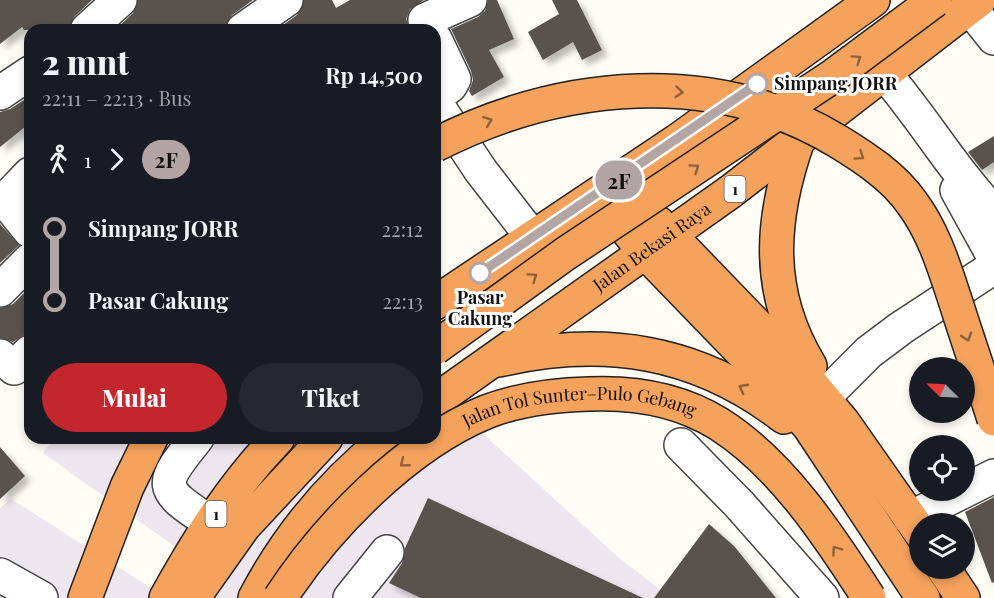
<!DOCTYPE html>
<html lang="id">
<meta charset="utf-8">
<style>
body{margin:0;font-family:"Playfair Display",serif;background:#242831;color:#f1f3f6;height:100vh;display:flex;flex-direction:column;font-size:22px;white-space:nowrap}
*{box-sizing:border-box;margin:0}
p{font-size:20px;color:#9ea1a6}
.icon{flex:none;width:33px;height:33px;fill:none;stroke:currentColor;stroke-width:2;stroke-linecap:round;stroke-linejoin:round}
.map{position:relative;flex:1;overflow:hidden}
.drawer{position:absolute;left:24px;top:24px;width:417px;height:420px;display:flex;flex-direction:column;background:#171b24;border-radius:18px;box-shadow:0 3px 9px #0003}
.drawer>*{flex:none}
.badge{padding:0 12px;border-radius:20px;font-size:21px;line-height:39px}
.needle{width:39px;rotate:294deg}
.fabs{position:absolute;left:909px;top:357px;display:grid;gap:12px}
.fabs a{display:grid;place-items:center;width:66px;height:66px;border-radius:50%;background:#171b24;box-shadow:0 3px 9px #0003;font-size:30px}
.map>.badge{position:absolute;translate:-50% -50%;box-shadow:0 0 0 3px #fff}
.legs{display:flex;align-items:center;gap:9px;height:66px;padding:0 18px;font-size:20px}
.legs p{margin-inline-start:auto}
.summary{display:flex;align-items:center;justify-content:space-between;height:102px;padding:0 18px}
h1{font-size:33px;font-weight:800;line-height:45px}
.primary-button{display:flex;gap:12px;margin-top:auto;padding:12px 18px}
.primary-button a{flex:1;height:69px;border-radius:36px;background:#c4262e;color:#fff;font-size:24px;font-weight:800;line-height:69px;text-align:center}
.primary-button a+a{background:#242831;color:#f1f3f6}
ul{padding:0 18px;list-style:none}
li{display:flex;align-items:center;gap:21px;height:72px;font-size:22px}
li i{display:grid;place-items:center;width:9px;height:100%;margin:0 8px;background:currentColor}
li i::after{content:'';width:15px;height:15px;margin:-8px;border:4px solid;border-radius:50%;background:#171b24}
li p{margin-inline-start:auto}
li:first-child i{background:linear-gradient(#0000 50%,currentColor 0)}
li:last-child i{background:linear-gradient(currentColor 50%,#0000 0)}
.map>svg:first-child{display:block}
.industrial{fill:#eee6ef}
.building{fill:#5a524d;filter:url(#shadow)}
.lines{fill:none;stroke-linecap:round;stroke-linejoin:round}
.minor-casing{stroke:#444;stroke-width:36}
.highway-casing{stroke:#222;stroke-width:36}
.minor{stroke:#fff;stroke-width:33}
.highway{stroke:#f5a25d;stroke-width:33}
.highway-bridge-casing{stroke:#222;stroke-width:36;stroke-linecap:butt}
.highway-bridge{stroke:#f5a25d;stroke-width:33}
.oneway{stroke:#8e613b}
.line-1-casing{stroke:#fff;stroke-width:14}
.line-1{stroke:#b3a5a4;stroke-width:9}
.stop-1-dot{fill:#fff;stroke:#b3a5a4;stroke-width:3}
.labels{text-anchor:middle;stroke-width:6;stroke-linejoin:round;paint-order:stroke}
.shield{fill:#fff;stroke:#585858;stroke-width:1.5}
.shield-label{font-size:16px;font-weight:bold;fill:#111}
.stop-label{font-size:18px;font-weight:bold;fill:#111;stroke:#fff;text-anchor:start}
.street-label{font-size:18px;fill:#111;stroke:#fff}
</style>
<div class="map">
<svg width="994" height="598" viewBox="0 0 994 598">
<defs>
<filter id="shadow"><feDropShadow dx="5.5" dy="5.5" stdDeviation="3" flood-color="#0004"/></filter>
</defs>
<rect width="100%" height="100%" fill="#fffdf5"/>
<path class="industrial" d="M435,390L618,557L671,598H172L191,558L43,453L54,438H435Z
M11,499L167,598H0V508Z"/>
<path class="building" d="M0,0H92L74,17L69,30H24L22,27L0,44Z
M138,0H253L232,15L225,30H115L133,13Z
M304,0H332L336,8L350,0H424L410,9L406,19L410,30H276L297,15Z
M488,0H497L514,39L489,50L504,77L472,96L469,91L473,80L471,71L451,29L478,17L485,11Z
M552,0H577L602,50L582,60L573,42L543,60L528,32L559,14Z
M30,96V123L0,147V112L10,109Z
M994,136V162L982,170L968,152Z
M0,224L19,245L0,263Z
M30,287V334H25L13,342L0,338V308L13,304Z
M0,447L25,476L0,499Z
M994,497V582L992,583L965,512Z
M428,498L643,598H421L389,583L402,563L405,548Z
M709,524L734,546L776,598H654Z"/>
<g class="lines">
<g class="minor-casing">
<path id="minor" d="M970,8L994,38
M425,20L470,0
M87,30L120,0
M243,30L286,0
M435,39L454,79L450,86L435,97
M885,74C923,118 953,170 994,213
M0,93L30,73
M435,102L481,171L533,238
M30,174L11,194L8,204L30,231
M957,190L994,257
M0,290L30,260
M0,356L14,368L30,352
M827,394L869,352L901,328L994,267
M197,438C160,484 156,488 210,522
M681,445L739,504L822,598
M910,518L994,476
M0,575L41,598
M350,598L387,552"/>
</g>
<g class="highway-casing">
<g id="highway">
<path d="M798,140C770,220 765,292 810,366"/>
<path d="M607,192L621,223L645,252L765,376L809,426L923,598"/>
<path d="M613,193L658,223L796,366L843,422L920,532"/>
<path d="M435,303L677,141L873,0"/>
<path d="M499,360C604,336 697,350 784,417"/>
<path id="s1" d="M435,401L730,192L979,0"/>
<path d="M943,568L963,598"/>
<path d="M85,598L127,487L151,438"/>
<path d="M166,598C198,540 232,486 278,438"/>
<path d="M193,598L244,526L326,438"/>
<path d="M255,598C288,535 333,482 388,438"/>
</g>
</g>
<use href="#minor" class="minor"/>
<use href="#highway" class="highway"/>
<g class="highway-bridge-casing">
<g id="highway-bridge">
<path d="M435,145C561,81 715,66 839,142C865,158 894,177 912,203C935,234 945,270 957,306C969,344 982,381 994,419"/>
<path d="M435,348L565,254L833,76L935,0"/>
<path id="s2" d="M280,598C327,526 406,445 486,412C519,399 554,395 589,394C635,392 679,399 719,424C782,464 829,536 869,598"/>
</g>
</g>
<use href="#highway-bridge" class="highway-bridge"/>
</g>
<defs><path id="oneway-chevron" d="M-2-3.5L2.5 0L-2 3.5" fill="none" stroke-width="1.6" stroke-linecap="round" stroke-linejoin="round" transform="scale(1.5)"/></defs>
<g class="oneway">
<use href="#oneway-chevron" transform="translate(857 59) rotate(-35)"/>
<use href="#oneway-chevron" transform="translate(679 92) rotate(5)"/>
<use href="#oneway-chevron" transform="translate(488 121) rotate(-21)"/>
<use href="#oneway-chevron" transform="translate(860 156) rotate(35)"/>
<use href="#oneway-chevron" transform="translate(695 168) rotate(-34)"/>
<use href="#oneway-chevron" transform="translate(533 277) rotate(-35)"/>
<use href="#oneway-chevron" transform="translate(967 337) rotate(72)"/>
<use href="#oneway-chevron" transform="translate(743 388) rotate(-152)"/>
<use href="#oneway-chevron" transform="translate(404 463) rotate(141)"/>
<use href="#oneway-chevron" transform="translate(836 550) rotate(-126)"/>
</g>
<g class="lines">
<g class="line-1-casing">
<path id="line-1" d="M480,273L757,84"/>
</g>
<use href="#line-1" class="line-1"/>
</g>
<g class="stop-1-dot">
<circle cx="757" cy="84" r="10"/>
<circle cx="480" cy="273" r="10"/>
</g>
<g class="labels">
<g class="shield">
<rect x="724.5" y="176" width="21" height="26" rx="4.5"/>
<rect x="205.5" y="501" width="21" height="26" rx="4.5"/>
</g>
<g class="shield-label">
<text x="735" y="195">1</text>
<text x="216" y="520">1</text>
</g>
<g class="stop-label">
<text x="774" y="90">Simpang JORR</text>
<text x="480" y="304" text-anchor="middle">Pasar<tspan x="480" dy="21">Cakung</tspan></text>
</g>
<g class="street-label">
<text dy="6" stroke="none"><textPath href="#s1" startOffset="266">Jalan Bekasi Raya</textPath></text>
<text dy="6" stroke="none"><textPath href="#s2" startOffset="376">Jalan Tol Sunter–Pulo Gebang</textPath></text>
</g>
</g>
</svg>
<div class="fabs">
<a><svg class="needle" viewBox="-14 -14 28 28"><path d="M0-13l5 13h-10z" fill="#e53935"/><path d="M0 13l5-13h-10z" fill="#9ea1a6"/></svg></a>
<a><svg class="icon" aria-label="locate" viewBox="0 0 24 24"><circle cx="12" cy="12" r="6"/><path d="M12 2v4M12 18v4M2 12h4M18 12h4"/></svg></a>
<a><svg class="icon" aria-label="layers" viewBox="0 0 24 24"><path d="M12 4l9 5-9 5-9-5zM3 14l9 5 9-5"/></svg></a>
</div>
<b class="badge" style="left:619px;top:180px;background:#b3a5a4;color:#111">2F</b>
<section class="drawer">
<div class="summary"><div><h1>2 mnt</h1><p>22:11 – 22:13 · Bus</p></div><b>Rp 14,500</b></div>
<div class="legs"><svg class="icon" aria-label="walk" viewBox="0 0 24 24"><circle cx="13" cy="4" r="2"/><path d="M13 8l-2 6 4 7M11 14l-3 7M7 12l3-4h3l4 4"/></svg>1<svg class="icon" aria-label="forward" viewBox="0 0 24 24"><path d="M9 5l7 7-7 7"/></svg><b class="badge" style="background:#b3a5a4;color:#111">2F</b></div>
<ul>
<li><i style="color:#b3a5a4"></i><b>Simpang JORR</b><p>22:12</p></li>
<li><i style="color:#b3a5a4"></i><b>Pasar Cakung</b><p>22:13</p></li>
</ul>
<div class="primary-button"><a>Mulai</a><a>Tiket</a></div>
</section>
</div>
